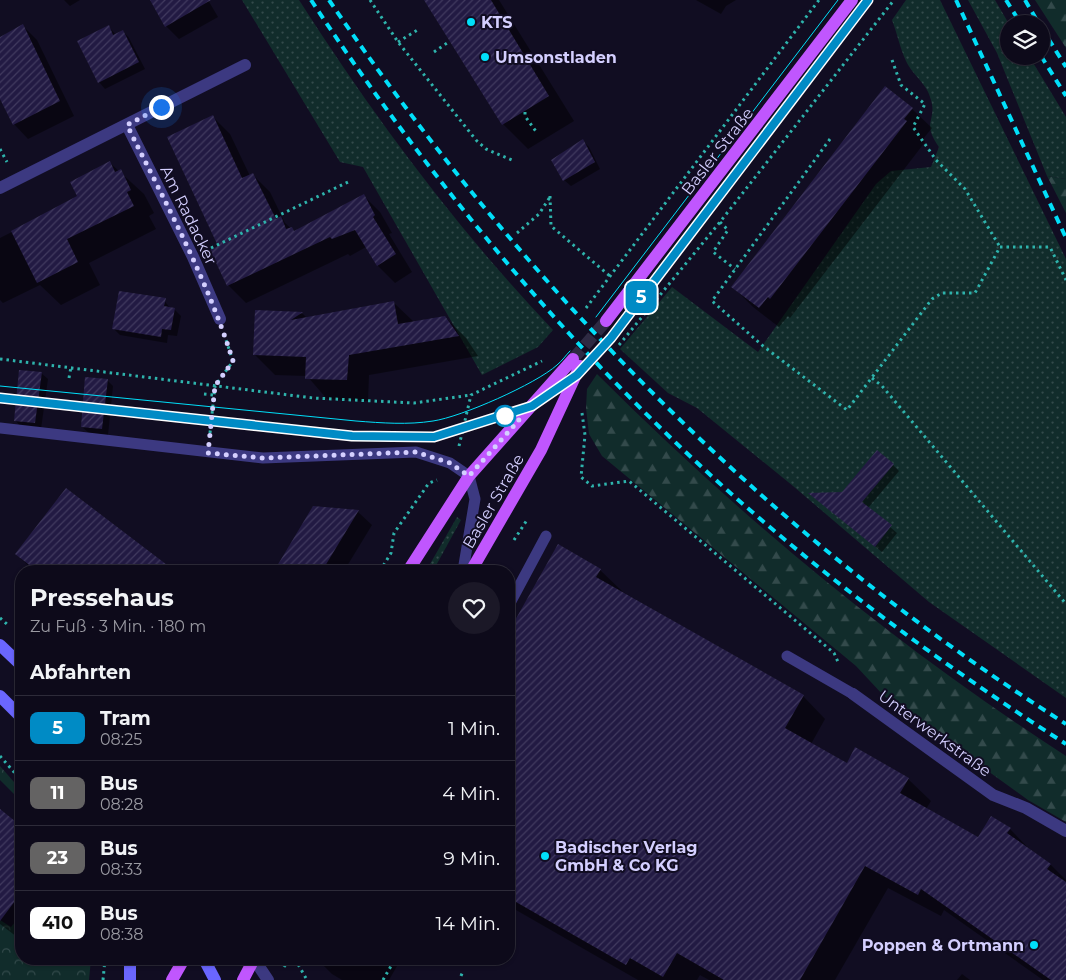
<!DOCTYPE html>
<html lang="de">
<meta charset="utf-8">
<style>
body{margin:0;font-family:Montserrat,sans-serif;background:#1b1827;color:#f1f3f6;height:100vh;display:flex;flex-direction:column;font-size:19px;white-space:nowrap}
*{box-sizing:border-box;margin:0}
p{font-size:16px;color:#9a9aa2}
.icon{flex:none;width:28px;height:28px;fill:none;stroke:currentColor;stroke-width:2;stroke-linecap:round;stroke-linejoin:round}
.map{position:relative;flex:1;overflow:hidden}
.drawer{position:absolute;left:15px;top:565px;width:500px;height:400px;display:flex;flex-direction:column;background:#0d0a1a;border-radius:20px;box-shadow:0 1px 4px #0004,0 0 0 1px #2d2b39}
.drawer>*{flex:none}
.badge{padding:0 10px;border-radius:8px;font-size:18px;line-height:32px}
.fabs{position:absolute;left:1000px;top:15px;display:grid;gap:10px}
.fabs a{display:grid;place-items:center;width:50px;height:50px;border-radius:50%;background:#0d0a1a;box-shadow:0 1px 4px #0004,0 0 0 1px #2d2b39;font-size:25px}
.you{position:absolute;width:25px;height:25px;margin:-12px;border:4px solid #fff;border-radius:50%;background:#1a73e8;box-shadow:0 0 0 8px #1a73e833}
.map>.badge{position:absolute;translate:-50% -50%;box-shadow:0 0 0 2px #fff}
h2{padding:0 15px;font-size:19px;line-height:45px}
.round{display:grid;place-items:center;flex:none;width:52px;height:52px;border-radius:26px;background:#1b1827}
.overview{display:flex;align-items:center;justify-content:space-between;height:85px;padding:0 15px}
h1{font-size:24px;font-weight:700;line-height:38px}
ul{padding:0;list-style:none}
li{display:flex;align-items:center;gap:15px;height:65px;padding:0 15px;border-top:1px solid #2d2b39}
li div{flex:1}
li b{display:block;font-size:19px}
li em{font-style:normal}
li .badge{min-width:55px;font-weight:700;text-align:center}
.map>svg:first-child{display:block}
.grass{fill:url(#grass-dots)}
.forest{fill:url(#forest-firs)}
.park{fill:url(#park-crowns)}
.shadow{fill:#0007}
.building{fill:url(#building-hatch)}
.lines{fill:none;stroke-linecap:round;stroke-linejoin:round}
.primary-tunnel{stroke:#2e2a43;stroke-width:12;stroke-dasharray:12 6;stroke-linecap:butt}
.path{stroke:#2eb3ac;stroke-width:3;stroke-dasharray:2.5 4;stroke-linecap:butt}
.service{stroke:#3c3981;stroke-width:11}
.minor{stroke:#3c3981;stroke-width:12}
.tertiary{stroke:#3c3981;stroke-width:12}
.secondary{stroke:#6a66fe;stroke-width:12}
.primary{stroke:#c056fe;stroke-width:12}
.tram{stroke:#01dff9;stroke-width:1}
.rail{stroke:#01dff9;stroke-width:4;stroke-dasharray:8 6;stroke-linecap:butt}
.line-casing{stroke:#fff;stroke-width:11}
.line{stroke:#008bc5;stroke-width:8}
.walk{stroke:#d4cfff;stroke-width:5;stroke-dasharray:0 9}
.poi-dot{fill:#01dff9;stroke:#110d22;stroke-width:2}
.stop-dot{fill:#fff;stroke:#008bc5;stroke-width:2.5}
.labels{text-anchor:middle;stroke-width:4;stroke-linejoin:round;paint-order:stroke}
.poi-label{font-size:16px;font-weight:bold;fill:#d4cfff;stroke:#110d22;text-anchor:start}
.street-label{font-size:16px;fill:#d4cfff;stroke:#110d22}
</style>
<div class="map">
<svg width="1066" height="980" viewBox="0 0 1066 980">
<defs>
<pattern id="grass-dots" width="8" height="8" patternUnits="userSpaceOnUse" patternTransform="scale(1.25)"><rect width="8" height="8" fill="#112c2b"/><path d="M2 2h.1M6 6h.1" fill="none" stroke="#334a4b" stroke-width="1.8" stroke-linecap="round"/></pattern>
<pattern id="forest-firs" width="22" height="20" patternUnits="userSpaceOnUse" patternTransform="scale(1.25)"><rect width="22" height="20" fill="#112c2b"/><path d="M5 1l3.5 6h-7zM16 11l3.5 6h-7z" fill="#334a4b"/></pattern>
<pattern id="park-crowns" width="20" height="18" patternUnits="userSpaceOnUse" patternTransform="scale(1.25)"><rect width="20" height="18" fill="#112c2b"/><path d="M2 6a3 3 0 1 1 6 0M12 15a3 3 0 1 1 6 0" fill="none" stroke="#334a4b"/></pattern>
<pattern id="building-hatch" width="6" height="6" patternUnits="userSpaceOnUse" patternTransform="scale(1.25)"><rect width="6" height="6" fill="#221a43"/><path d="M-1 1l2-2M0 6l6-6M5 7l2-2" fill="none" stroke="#413a5f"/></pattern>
</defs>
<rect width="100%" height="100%" fill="#110d22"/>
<path class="grass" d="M242,0H299C374,117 457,229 553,330L538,347L482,375L363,167L340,162Z
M906,0H940L1066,259V698L929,602L793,486L697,408L668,393L620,349L672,287L758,352L876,184L891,171L931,167L939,147C921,122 937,121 931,100C927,83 913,76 906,61C900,48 897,33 892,20Z
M968,0H995L1009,24V56H1029L1066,117V179L1047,176L997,53Z
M457,517L461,520L433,571H426Z"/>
<path class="forest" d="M1035,0H1066V48Z
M1047,176L1066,179V213Z
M597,374C741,518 896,646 1066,756V822L1028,800L884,696L856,666L602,456L589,434L586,408L587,389Z"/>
<path class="park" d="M0,766L21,790V801L0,780Z
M21,915V959H91L89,980H0V920L11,927Z"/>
<path class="shadow" d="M64,0H80L70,6Z
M154,0H208L218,17L179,39L166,26Z
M425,0H499L574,121L528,149L503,124Z
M696,0H736L726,6L721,14Z
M23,26L37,40L74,116L28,139L14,124L0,97V39Z
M109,27L116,35L123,31L129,38L145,69L105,89L99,82Z
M912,109L932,128L923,139L925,142L790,318L788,316L779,327L753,307L733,287Z
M213,117L230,134L250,176L253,175L270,192L285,223L295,232L363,195L380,212L392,233L389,234L412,272L395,283L378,266L366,247L350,256L348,254L246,303L228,285L212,251L220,247Z
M583,141L589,147L600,169L571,186L564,180Z
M109,162L144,194L154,213L149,216L156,229L89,263L100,285L61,305L40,285L3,303L0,300V238L73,201Z
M163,299L170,308L174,309L181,316L177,336L168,335L167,343L120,335L114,329Z
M394,303L414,322L445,317L466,338L478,356L369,375L368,401L327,399L307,376L275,375L254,354L256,311L303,314L307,318Z
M41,373L48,379L41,429L21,427L15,420Z
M107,380L113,386L108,435L89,433L82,427Z
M893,465L899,471L868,508L897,533L882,552L811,494L842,493Z
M66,490L172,571H34L16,554Z
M313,507L358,512L372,525L344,571H276Z
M558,546L600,570L623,592L803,696L825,719L811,744L847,765L908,779L931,801L926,809L979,838L1010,829L1032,852L1051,865L1066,880V980H1043L944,910L941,916L888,888L835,980H709L700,975L697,980H638L509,906V634Z
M0,811L21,827V940L0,924Z
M317,959H401L389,980H342L332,974Z
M962,974L970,980H957Z"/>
<path class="building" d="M150,0H211L165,27Z
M424,0H491L549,96L502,125Z
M23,24L60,101L13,125L0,99V37Z
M109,25L113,35L123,30L139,62L98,83L77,41Z
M885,86L913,108L904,119L907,121L770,299L768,297L759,308L731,287Z
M213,115L242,178L253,173L276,219L281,216L286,229L292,227L294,231L364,194L375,215L373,217L396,254L377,266L355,230L332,239L330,237L227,286L210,250L218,246L167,137Z
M583,139L595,162L563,181L551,160Z
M110,161L115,172L121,169L131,190L127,192L134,206L67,239L78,262L37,283L11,231L77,196L70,182Z
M119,291L166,298L164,306L175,308L171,330L162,329L161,337L112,329Z
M394,301L398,324L445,316L459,336L349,355L347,380L305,379L306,357L253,355L255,310L303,312L291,320Z
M19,370L42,372L35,423L14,421Z
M85,377L108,379L102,429L81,427Z
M877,450L894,464L862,502L892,525L875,547L808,493L842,492Z
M66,488L175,571H37L15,554Z
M313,506L359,510L322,571H274Z
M558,544L601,569L596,577L804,695L785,728L847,763L855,747L909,778L900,793L978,837L991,816L1011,828L1007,833L1051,864L1047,869L1066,882V980H1051L921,889L918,895L865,866L800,980H724L677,953L663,977L630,958L626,965L509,898V631Z
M0,809L21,826V893L0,921Z"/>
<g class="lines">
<path class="primary-tunnel" d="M573,359L606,321"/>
<path class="path" d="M370,0L398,42L476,140L486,149L514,161
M398,42L419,29
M434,52L450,41
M892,60L901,85L925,104L913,127L936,160L965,189L1000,247
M525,112V116L537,133
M830,139L712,301L763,346L847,410L932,299L942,293H975L1000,247
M0,149L7,162
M550,196L551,226L611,277
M720,222L728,230L713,252L735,269
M517,233L539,214L550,197
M1000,247H1050L1066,280
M211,248L348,182
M586,308L819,0
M619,345L720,222L894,0
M0,359L313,398L414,403L471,395
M69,378L71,367
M872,378L882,386L1066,604
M204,394L214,395
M582,413L585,435L581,477L592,486L629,481L834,653L838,662
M210,433L215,386L233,361L225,337
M459,446L471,395L542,361
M514,540L527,520
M380,571L391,553L394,533L429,483L437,480
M0,618L8,625
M0,756L21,780
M295,959L307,980
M284,967L289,959
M461,976L463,971
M103,980L105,959
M383,980L395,959"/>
<path class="service" d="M0,428L263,458L416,452L450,463L469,476L475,499L463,571
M509,605L546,536
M787,656L853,694"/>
<path class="minor" d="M127,125L193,257L220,319
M0,188L245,65
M853,694L993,795L1026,808L1066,831"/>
<path class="tertiary" d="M254,959L268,980"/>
<path class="secondary" d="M0,645L21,665
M0,696L21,717
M130,959V980
M204,959L215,980"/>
<path class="primary" d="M606,321L852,0
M408,571L469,476L573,359
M471,571L541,450L580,366
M172,980L184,959
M243,980L254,959"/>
<path class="tram" d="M596,317L838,0
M611,338L868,0
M0,386L356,421C382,423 408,425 433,421C461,417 536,384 557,365C562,361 566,355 570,351
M0,398L352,436L434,437L532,406L577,375L585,365"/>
<path class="rail" d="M311,0C429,179 567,347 727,490C833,584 947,668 1066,744
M329,0C526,290 769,536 1066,724
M956,0L1066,238
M1006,0L1021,24
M1025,0L1039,24
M1041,27L1066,67
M1041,56L1066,96"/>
</g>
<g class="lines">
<g class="line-casing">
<path id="line" d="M0,398L352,436L434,437L532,406L577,375L611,338L868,0"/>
</g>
<use href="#line" class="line"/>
<path class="walk" d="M161,107L127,125C165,202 207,278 233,361L215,386L208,453L263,458L416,452L450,463L469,476L519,420L505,416"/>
</g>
<g class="poi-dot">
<circle cx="471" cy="22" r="5"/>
<circle cx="485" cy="57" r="5"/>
<circle cx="545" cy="856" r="5"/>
<circle cx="1034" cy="945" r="5"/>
</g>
<circle class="stop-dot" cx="505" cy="416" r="10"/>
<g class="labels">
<g class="poi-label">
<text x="481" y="28">KTS</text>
<text x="495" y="63">Umsonstladen</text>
<text x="555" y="853">Badischer Verlag<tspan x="555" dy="18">GmbH &amp; Co KG</tspan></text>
<text x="1024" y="951" text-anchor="end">Poppen &amp; Ortmann</text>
</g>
<g class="street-label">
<text transform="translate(717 151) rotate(-52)" y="6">Basler Straße</text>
<text transform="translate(189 215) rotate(64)" y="6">Am Radacker</text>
<text transform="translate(493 501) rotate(-60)" y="6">Basler Straße</text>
<text transform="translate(935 733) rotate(36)" y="6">Unterwerkstraße</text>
</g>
</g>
</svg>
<div class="fabs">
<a><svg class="icon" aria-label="layers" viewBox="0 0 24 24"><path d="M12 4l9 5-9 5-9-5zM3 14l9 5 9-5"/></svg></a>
</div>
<div class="you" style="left:161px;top:107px"></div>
<b class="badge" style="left:641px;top:297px;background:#008bc5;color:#fff">5</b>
<section class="drawer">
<div class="overview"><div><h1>Pressehaus</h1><p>Zu Fuß · 3 Min. · 180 m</p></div><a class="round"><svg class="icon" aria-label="heart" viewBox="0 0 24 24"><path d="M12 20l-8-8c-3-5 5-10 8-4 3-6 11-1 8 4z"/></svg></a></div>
<h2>Abfahrten</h2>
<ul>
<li><span class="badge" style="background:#008bc5;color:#fff">5</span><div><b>Tram</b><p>08:25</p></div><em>1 Min.</em></li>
<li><span class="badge" style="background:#646363;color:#fff">11</span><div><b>Bus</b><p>08:28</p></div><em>4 Min.</em></li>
<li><span class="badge" style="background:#646363;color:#fff">23</span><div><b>Bus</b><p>08:33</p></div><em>9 Min.</em></li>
<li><span class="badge" style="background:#fff;color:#111">410</span><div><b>Bus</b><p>08:38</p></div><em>14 Min.</em></li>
</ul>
</section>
</div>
